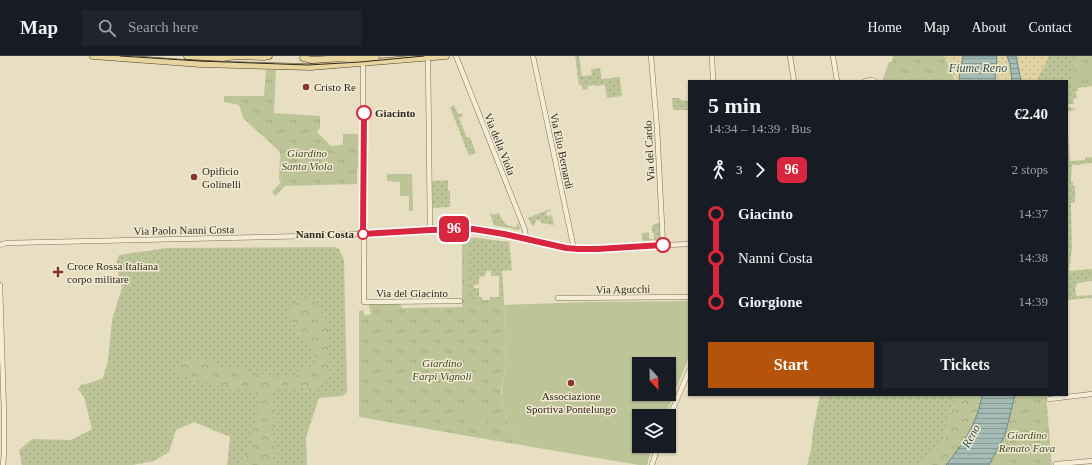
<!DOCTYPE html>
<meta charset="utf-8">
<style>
body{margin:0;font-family:Georgia,serif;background:#20242c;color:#f1f3f6;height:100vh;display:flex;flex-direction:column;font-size:15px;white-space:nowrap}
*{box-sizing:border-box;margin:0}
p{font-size:13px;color:#9ea1a6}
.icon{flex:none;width:22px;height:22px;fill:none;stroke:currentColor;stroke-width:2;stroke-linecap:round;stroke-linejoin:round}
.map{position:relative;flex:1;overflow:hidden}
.drawer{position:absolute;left:688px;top:24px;width:380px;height:316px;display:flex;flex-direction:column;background:#171b24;border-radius:0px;box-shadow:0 1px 3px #0004}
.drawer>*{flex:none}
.badge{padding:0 8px;border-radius:6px;font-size:14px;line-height:26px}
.needle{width:26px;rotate:158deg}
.tools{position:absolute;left:632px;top:301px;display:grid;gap:8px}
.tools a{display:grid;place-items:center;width:44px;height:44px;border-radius:0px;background:#171b24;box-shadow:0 1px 3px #0004;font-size:20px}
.map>.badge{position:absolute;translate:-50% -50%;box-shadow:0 0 0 2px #fff}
.legs{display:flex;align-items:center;gap:6px;height:44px;padding:0 20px;font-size:13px}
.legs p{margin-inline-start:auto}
.summary{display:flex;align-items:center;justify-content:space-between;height:68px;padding:0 20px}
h1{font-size:22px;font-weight:700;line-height:30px}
.cta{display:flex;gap:8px;margin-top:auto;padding:8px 20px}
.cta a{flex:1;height:46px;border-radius:0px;background:#b45309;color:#fff;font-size:16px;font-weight:700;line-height:46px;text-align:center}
.cta a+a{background:#20242c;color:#f1f3f6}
ul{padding:0 20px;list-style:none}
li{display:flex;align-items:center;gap:14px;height:44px;font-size:15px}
li i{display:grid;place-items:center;width:6px;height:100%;margin:0 5px;background:currentColor}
li i::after{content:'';width:10px;height:10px;margin:-5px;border:3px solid;border-radius:50%;background:#171b24}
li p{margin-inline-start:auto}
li:first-child i{background:linear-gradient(#0000 50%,currentColor 0)}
li:last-child i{background:linear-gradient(currentColor 50%,#0000 0)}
header{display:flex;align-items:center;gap:24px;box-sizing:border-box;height:56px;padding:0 20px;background:#171b24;border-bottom:1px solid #363941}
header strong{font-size:19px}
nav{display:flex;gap:22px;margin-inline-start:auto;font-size:14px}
.search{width:280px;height:36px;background:#20242c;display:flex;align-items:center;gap:10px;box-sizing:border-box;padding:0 14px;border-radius:0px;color:#9ea1a6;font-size:15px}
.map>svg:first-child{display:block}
.grass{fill:url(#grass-dots)}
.forest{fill:url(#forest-crowns)}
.sand{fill:url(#sand-dots)}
.park{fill:url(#park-tufts)}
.garden{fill:#bdc598;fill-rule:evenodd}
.water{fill:url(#water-rules);stroke:#6c8883}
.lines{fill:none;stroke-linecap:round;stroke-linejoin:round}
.minor-casing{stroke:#80715b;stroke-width:5.5}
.major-casing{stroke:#4e3f2f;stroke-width:7}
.minor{stroke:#f4ecd4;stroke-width:4.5}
.major{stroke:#e8d59d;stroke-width:6}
.tram{stroke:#32281e;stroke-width:1}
.line-1-casing{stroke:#fff;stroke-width:9}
.line-1{stroke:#d7263d;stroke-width:6}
.poi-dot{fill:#893632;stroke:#f1e9d1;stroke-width:1.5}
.stop-1-dot{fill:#fff;stroke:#d7263d;stroke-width:2}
.labels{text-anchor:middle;stroke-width:3;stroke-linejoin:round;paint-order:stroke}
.poi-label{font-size:11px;fill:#32281e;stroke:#f1e9d1;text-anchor:start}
.stop-label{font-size:11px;font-weight:bold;fill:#32281e;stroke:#f1e9d1;text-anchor:start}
.street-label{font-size:11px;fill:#32281e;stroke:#f1e9d1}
.park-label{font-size:11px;font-style:italic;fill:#414c27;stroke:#f1e9d1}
.water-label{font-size:12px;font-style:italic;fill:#2f5050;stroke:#f1e9d1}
</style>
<header>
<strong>Map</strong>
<div class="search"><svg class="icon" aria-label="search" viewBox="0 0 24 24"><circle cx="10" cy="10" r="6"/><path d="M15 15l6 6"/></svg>Search here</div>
<nav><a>Home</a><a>Map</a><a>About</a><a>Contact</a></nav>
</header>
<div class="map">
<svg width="1092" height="409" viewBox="0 0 1092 409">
<defs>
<pattern id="grass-dots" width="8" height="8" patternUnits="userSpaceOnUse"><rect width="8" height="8" fill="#bdc598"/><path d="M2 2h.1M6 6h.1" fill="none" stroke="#a3a983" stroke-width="1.8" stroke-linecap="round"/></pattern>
<pattern id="forest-crowns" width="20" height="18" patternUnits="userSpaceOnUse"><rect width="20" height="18" fill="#bdc598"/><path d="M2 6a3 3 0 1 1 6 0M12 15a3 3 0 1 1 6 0" fill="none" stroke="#a3a983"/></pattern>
<pattern id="sand-dots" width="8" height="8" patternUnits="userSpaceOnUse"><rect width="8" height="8" fill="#e2d4a2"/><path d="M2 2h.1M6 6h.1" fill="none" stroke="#c2b68b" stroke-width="1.8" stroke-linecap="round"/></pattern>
<pattern id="park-tufts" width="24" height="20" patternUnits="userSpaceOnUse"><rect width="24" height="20" fill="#bdc598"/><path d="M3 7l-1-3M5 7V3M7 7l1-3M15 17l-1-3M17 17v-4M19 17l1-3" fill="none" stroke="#a3a983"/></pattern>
<pattern id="water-rules" width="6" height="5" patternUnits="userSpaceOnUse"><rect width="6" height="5" fill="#a4bcb6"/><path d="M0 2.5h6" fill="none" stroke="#869993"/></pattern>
</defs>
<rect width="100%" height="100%" fill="#e8dfc2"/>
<path class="grass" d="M575,0H579L582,20L592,19L591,13L600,12L602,23L620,21L622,40L607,42L605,29L594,30V29L588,30V33L583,34L582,29H579Z
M1048,0H1092V30L1078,32V34L1076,36L1077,42H1074L1073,44L1074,48H1068V50L1075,53L1076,54L1067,55V25H1037C1039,16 1046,10 1048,0Z
M672,42H680L681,44L688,45V54H673Z
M454,49L458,58L462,57L463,60L459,62L467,82L470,81L476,97L469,100L450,51Z
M1067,60L1070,105L1085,104V102L1092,101V107L1081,108V109H1072L1071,126H1073V130H1075V146L1071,147L1072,192L1069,215L1092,213V225L1078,227L1075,232L1076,239L1078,240L1092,239V242L1067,244Z
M448,124V134L450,135V151L433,152L432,125Z
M550,153L551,155L546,156L547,160L552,159L554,169L541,167V165L536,164L534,170L531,168L528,162Z
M492,157L493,159L499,157C502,163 504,170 512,170L513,171H516L518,166L520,172L519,174L494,169L490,158Z
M659,167L660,184L642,185V177L649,176V183H654V177H652V170L654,168Z
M469,181L509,186L512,214L502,215L504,244H490V241H499V220H491V215H486L485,220L479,221V228L474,229V232H479V241H482V244H469Z
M334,191L339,193L344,204L347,336L343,340L319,342L306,381L307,409H227L230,381L194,366L176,374L169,396L154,405L133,409H22L19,394L32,383L71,384L92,373L84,341L78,333L81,329L93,326L103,322L108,304L112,264L122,232L116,209L119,199L167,192Z
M820,339H960L952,352L944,385L922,409H807L811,394L813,373Z"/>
<path class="forest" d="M304,243L320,248L329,276V300L330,309V320L317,333L308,331L280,332L272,337L275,359L273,368L275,395L273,404L269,409H240L241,407L249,396L252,386L260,341L251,334L207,328L179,318L178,314L186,304L201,301L219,310L271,319H294L305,315L317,304L312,295L291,263L287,260L292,246Z
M960,339H982C978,366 963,388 946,409H922L944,385L952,352Z"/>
<path class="sand" d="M944,0H963L959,22L960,25H955Z
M997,0H1007L1010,8L1012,25H995Z
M1016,0H1048C1046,10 1039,16 1037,25H1021Z"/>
<path class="park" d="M893,0H944L955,25H882L889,6H892Z
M1075,0H1092V30L1071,32Z
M266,14H276L274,57L320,60V72L317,76L331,90L343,89V78H358V112L357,114V128L285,130L275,140L272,136L281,126L279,123L280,96L243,62L239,49L224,46V40H264Z
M462,180L469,181V244H504L506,311L501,334L502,343L505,359L516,381L515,388L359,361V255L363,254L365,260L371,258L369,251V249L371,248H400L402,252L462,251Z
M1015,339H1046L1052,409H989L1005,379Z"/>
<path class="garden" d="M387,118H412L413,155H409V140H400V126L388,125L387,124Z
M689,245V301L665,360H639V390H653L647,409H639L515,388L516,381L505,359L502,343V331L506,311L504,249L588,246ZM639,308H669V338H639Z
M479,348L487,369L474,374L465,353Z"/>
<path class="water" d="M963,0H997L995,25H960C958,16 962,9 963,0Z
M1007,0H1016L1021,25H1012L1010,8Z
M982,339H1015L1005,379L989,409H946C963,388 978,366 982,339Z"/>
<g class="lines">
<g class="minor-casing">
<path id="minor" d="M456,0L525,174L526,183
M533,0L574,193
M651,0L657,72L663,189
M712,0L713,25
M790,0L794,25
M833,0L837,25
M428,2L430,174
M363,7L364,246L460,245
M865,25L872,24L875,25
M0,189L6,187L309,180L460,173C496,173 531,185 566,192L578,193L689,188
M0,229L4,358V396L3,409
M558,242L689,241
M1049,343L1092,338
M669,362L689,315
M1056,408L1092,405
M652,409L658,390"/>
</g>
<g class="major-casing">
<path id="major" d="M93,0L201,8L311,11L446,0
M187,0L222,2L237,0L264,1L269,0
M303,2L312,4L376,0"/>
</g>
<use href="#minor" class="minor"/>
<use href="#major" class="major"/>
<path class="tram" d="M120,0L199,5L308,9L360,6L424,0"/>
</g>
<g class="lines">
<g class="line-1-casing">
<path id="line-1" d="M364,57L363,178L430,174L473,173L504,178L566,192L578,193H597L663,189"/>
</g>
<use href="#line-1" class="line-1"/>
</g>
<g class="poi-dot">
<circle cx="306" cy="31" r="4"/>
<circle cx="194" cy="121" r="4"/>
<path d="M56 210h4v4h4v4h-4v4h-4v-4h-4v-4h4z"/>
<circle cx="571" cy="327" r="4"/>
</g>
<g class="stop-1-dot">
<circle cx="364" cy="57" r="7"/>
<circle cx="363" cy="178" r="5"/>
<circle cx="663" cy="189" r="7"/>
</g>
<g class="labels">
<g class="poi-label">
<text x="314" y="35">Cristo Re</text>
<text x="202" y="119">Opificio<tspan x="202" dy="13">Golinelli</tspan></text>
<text x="67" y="214">Croce Rossa Italiana<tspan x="67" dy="13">corpo militare</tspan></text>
<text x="571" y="344" text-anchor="middle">Associazione<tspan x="571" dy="13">Sportiva Pontelungo</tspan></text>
</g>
<g class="stop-label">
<text x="375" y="61">Giacinto</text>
<text x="354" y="182" text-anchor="end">Nanni Costa</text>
</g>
<g class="street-label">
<text transform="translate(500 88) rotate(68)" y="4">Via della Viola</text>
<text transform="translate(562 95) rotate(78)" y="4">Via Elio Bernardi</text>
<text transform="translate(649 95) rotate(-93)" y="4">Via del Cardo</text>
<text transform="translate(184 174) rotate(-1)" y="4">Via Paolo Nanni Costa</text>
<text transform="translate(623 233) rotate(-1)" y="4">Via Agucchi</text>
<text x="412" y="241">Via del Giacinto</text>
</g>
<g class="park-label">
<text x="307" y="101">Giardino<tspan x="307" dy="13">Santa Viola</tspan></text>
<text x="442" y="311">Giardino<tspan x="442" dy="13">Farpi Vignoli</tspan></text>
<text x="1027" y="383">Giardino<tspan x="1027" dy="13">Renato Fava</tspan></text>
</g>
<g class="water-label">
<text x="978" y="16">Fiume Reno</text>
<text transform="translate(971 380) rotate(-61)" y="4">Reno</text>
</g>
</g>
</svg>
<div class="tools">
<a><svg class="needle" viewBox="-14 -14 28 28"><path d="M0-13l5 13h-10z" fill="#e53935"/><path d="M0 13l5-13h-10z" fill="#9ea1a6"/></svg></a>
<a><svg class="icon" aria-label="layers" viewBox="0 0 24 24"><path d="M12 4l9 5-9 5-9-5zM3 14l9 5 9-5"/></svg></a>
</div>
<b class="badge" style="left:454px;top:173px;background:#d7263d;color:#fff">96</b>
<section class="drawer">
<div class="summary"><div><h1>5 min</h1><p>14:34 – 14:39 · Bus</p></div><b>€2.40</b></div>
<div class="legs"><svg class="icon" aria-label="walk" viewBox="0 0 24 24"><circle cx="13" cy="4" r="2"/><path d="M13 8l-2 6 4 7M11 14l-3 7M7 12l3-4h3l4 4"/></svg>3<svg class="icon" aria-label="forward" viewBox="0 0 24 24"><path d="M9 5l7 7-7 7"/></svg><b class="badge" style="background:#d7263d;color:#fff">96</b><p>2 stops</p></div>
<ul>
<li><i style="color:#d7263d"></i><b>Giacinto</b><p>14:37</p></li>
<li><i style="color:#d7263d"></i><span>Nanni Costa</span><p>14:38</p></li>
<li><i style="color:#d7263d"></i><b>Giorgione</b><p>14:39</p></li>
</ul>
<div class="cta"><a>Start</a><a>Tickets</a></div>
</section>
</div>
